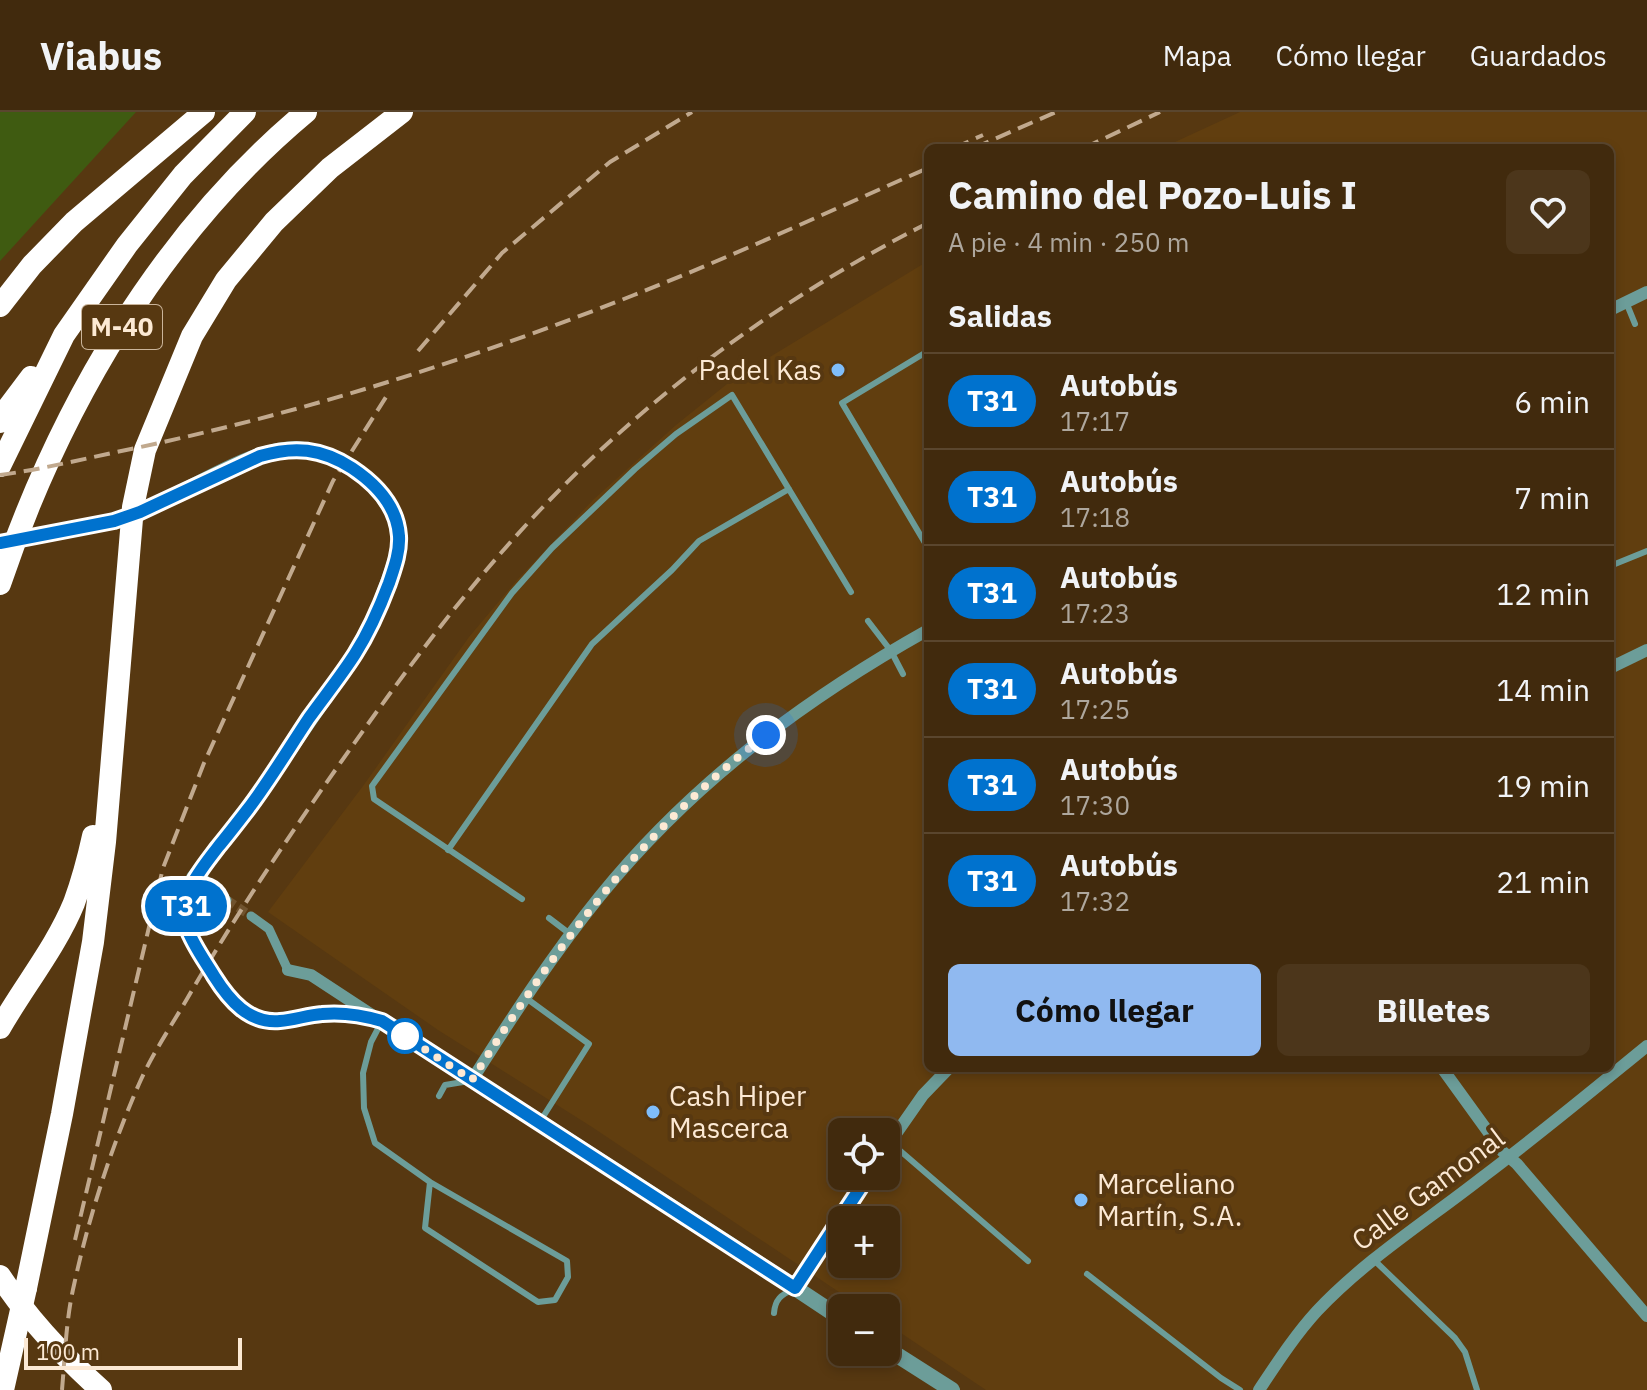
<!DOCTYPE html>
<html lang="es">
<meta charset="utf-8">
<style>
body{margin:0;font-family:"IBM Plex Sans",sans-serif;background:#4c361b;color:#f1f3f6;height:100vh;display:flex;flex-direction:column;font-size:30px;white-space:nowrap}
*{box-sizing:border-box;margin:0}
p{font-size:26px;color:#aea79d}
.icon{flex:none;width:44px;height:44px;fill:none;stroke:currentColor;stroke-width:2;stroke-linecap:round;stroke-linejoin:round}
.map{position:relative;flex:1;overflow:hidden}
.drawer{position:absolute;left:924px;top:32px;width:690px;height:928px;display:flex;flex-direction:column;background:#412a0d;border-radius:12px;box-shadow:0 4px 12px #0003,0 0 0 2px #5a462e}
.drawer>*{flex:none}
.badge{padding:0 16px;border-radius:26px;font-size:28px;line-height:52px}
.tools{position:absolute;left:828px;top:1006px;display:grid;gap:16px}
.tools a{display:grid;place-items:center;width:72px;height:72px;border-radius:12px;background:#412a0d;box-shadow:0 4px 12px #0003,0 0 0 2px #5a462e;font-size:40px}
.scale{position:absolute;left:24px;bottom:20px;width:218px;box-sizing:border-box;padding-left:8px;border:4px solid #fce9d4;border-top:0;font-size:22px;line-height:28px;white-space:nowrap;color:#fce9d4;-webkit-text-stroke:6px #573811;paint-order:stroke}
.you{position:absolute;width:40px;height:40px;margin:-20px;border:6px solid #fff;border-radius:50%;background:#1a73e8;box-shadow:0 0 0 12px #1a73e833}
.map>.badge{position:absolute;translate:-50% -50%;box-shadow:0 0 0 4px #fff}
h2{padding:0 24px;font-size:30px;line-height:72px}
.round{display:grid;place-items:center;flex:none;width:84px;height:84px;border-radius:12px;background:#4c361b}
.headline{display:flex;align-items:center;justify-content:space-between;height:136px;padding:0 24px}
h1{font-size:38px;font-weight:700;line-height:60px}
.cta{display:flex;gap:16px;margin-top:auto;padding:16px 24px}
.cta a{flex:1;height:92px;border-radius:12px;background:#90b9f0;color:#111;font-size:32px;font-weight:700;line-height:92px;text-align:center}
.cta a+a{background:#4c361b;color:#f1f3f6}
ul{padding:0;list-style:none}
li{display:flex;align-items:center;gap:24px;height:96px;padding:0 24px;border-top:2px solid #5a462e}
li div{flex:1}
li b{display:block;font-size:30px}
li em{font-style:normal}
li .badge{min-width:88px;font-weight:700;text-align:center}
header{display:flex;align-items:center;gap:48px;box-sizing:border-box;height:112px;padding:0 40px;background:#412a0d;border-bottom:2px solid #5a462e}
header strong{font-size:38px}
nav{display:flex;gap:44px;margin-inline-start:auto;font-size:28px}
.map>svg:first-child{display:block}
.built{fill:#613e0f;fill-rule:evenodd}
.green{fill:#3f5b11}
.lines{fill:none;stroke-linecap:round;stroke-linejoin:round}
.pedestrian-tunnel{stroke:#70532e;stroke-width:9;stroke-dasharray:9 4.5;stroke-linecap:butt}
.tertiary-tunnel{stroke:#70532e;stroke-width:16;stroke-dasharray:16 8;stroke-linecap:butt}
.service{stroke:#6c9d99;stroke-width:6}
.pedestrian{stroke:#6c9d99;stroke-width:9}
.minor{stroke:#6c9d99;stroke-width:12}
.tertiary{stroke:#6c9d99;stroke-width:16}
.motorway{stroke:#fff;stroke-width:22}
.rail{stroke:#c1a98e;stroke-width:4;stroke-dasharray:16 8;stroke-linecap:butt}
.tertiary-bridge{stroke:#6c9d99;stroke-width:16}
.motorway-bridge{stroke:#fff;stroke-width:22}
.line-casing{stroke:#fff;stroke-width:18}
.line{stroke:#0072ce;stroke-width:12}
.walk{stroke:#fce9d4;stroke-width:8;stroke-dasharray:0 14.4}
.poi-dot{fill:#7fbdfa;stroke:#573811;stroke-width:3}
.stop-dot{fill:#fff;stroke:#0072ce;stroke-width:4}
.labels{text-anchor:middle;stroke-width:8;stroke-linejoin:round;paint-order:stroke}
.shield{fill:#573811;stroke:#cab49a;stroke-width:2}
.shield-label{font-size:26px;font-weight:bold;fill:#fce9d4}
.poi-label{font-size:28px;fill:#fce9d4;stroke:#573811;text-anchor:start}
.street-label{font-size:28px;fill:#fce9d4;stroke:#573811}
</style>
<header>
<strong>Viabus</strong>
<nav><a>Mapa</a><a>Cómo llegar</a><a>Guardados</a></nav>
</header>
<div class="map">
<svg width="1647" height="1278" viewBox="0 0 1647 1278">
<rect width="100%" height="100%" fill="#573811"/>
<path class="built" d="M1240,0H1647V1278H986L886,1211V1196H863L592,1015L438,918L268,800L363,674L469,525L517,468L593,388L676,313L732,268L928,149V956H1610V36H1162ZM842,1020H886V1064H842ZM842,1108H886V1152H842Z"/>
<path class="green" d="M0,0H136L0,149Z"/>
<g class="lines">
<path class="pedestrian-tunnel" d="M227,788L251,804"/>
<path class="tertiary-tunnel" d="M193,829L218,870"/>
<path class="service" d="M1626,190L1635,212
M928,239L842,291L928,436
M1615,452L1647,439
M868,509L891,539L903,562
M1610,538L1616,553
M448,738L592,532L672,458L699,429L789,377
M522,787L374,687L372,674L512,481L552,436L635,357L676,322L732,283L851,480
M549,806L570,822
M526,886L589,932L541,1008
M382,909L371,930L363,961L364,996L375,1031L430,1070L425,1116L538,1190L555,1188L568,1165L567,1149L430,1070
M439,984L445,973L469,969
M890,1030L1028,1149
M1374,1148L1455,1226L1465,1240L1477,1278
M1087,1162L1221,1266L1240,1278
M774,1201C775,1188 781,1182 793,1178"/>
<path class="pedestrian" d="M199,758L206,769L227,788
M251,804L269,817L288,858"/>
<path class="minor" d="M1610,198L1647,180
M1610,556L1647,538
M288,858L311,863L372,903
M1442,956L1502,1039L1517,1052L1647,1204
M472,968C512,905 553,842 600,784C691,672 803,588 928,518
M886,1036L923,983L949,956
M795,1176L868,1064
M1259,1278C1277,1251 1295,1223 1317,1199C1366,1147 1428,1108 1484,1064C1540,1022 1593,978 1647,934"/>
<path class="tertiary" d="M178,382C213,365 256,338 295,337C305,337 316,341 326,343
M193,829L186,813L185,805L187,785L194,766L251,693L356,540L377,501L392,460L399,437V426L395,403L379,379L367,367
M218,870C233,892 254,914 283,909C296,907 308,903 320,902C341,899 362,903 382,909L732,1134L842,1207
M886,1236L952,1278"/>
<path class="motorway" d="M0,194L32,153L74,110L204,0
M0,310L4,301L31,265
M0,354L64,223L127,133L183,63L245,0
M0,472C60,294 161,121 306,0
M0,916C24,874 56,835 74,791C82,769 88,747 93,724
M0,1164C28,1207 63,1244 101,1278
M26,1176L62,1002L93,830L105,730L133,395L145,338L192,224L226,168L274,110L330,56L402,0"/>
<path class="rail" d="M954,36L983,23
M974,36L1056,0
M1084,36L1160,0
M418,239L502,141L610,50L692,0
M0,363C44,357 87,346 131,337C302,301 470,248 634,183C733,144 830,99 928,56
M75,1128L163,756L204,651L333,369L386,285
M62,1278C65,1244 66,1207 74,1173C89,1104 111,1036 139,972C153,940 174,910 191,880C232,810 276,743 322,677C390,580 459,483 541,397C652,280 784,184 928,111"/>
<path class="tertiary-bridge" d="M326,343L348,353L367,367
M0,431L114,409L140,400L178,382"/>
<path class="motorway-bridge" d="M3,1278L26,1176"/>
</g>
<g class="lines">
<g class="line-casing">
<path id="line" d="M0,431L114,409L140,400L260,344C294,334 321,336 352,356C376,372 397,394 399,424C400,440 394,456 389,471C380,495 369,520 355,542C341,564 324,585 309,606C289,636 270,668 248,697C238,710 228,723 218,735C200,759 177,784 187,816C193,833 205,849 214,864C229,888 249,912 280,909C294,908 308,903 322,902C343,900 362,903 382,909L795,1176L868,1064"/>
</g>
<use href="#line" class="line"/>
<path class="walk" d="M405,924L403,923L472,968C555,836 641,719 766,623"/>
</g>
<g class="poi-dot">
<circle cx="838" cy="258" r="8"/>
<circle cx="653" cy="1000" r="8"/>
<circle cx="1081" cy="1088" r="8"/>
</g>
<circle class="stop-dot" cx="405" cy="924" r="16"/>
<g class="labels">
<rect class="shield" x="82" y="193" width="80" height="44" rx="6"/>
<g class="shield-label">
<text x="122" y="224">M-40</text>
</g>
<g class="poi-label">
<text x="822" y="268" text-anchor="end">Padel Kas</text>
<text x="669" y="994">Cash Hiper<tspan x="669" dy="32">Mascerca</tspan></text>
<text x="1097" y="1082">Marceliano<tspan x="1097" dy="32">Martín, S.A.</tspan></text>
</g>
<g class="street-label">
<text transform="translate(1428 1077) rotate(-37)" y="10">Calle Gamonal</text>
</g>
</g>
</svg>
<div class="tools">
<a><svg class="icon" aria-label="locate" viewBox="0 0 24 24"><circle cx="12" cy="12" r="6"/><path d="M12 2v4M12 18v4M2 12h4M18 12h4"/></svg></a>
<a>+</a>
<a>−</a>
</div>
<div class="scale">100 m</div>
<div class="you" style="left:766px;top:623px"></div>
<b class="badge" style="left:186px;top:794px;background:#0072ce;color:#fff">T31</b>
<section class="drawer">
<div class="headline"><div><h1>Camino del Pozo-Luis I</h1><p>A pie · 4 min · 250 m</p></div><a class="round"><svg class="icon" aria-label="heart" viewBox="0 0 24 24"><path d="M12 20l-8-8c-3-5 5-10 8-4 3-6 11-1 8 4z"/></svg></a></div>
<h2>Salidas</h2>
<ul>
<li><span class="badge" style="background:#0072ce;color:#fff">T31</span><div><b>Autobús</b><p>17:17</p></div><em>6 min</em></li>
<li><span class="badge" style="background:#0072ce;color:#fff">T31</span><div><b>Autobús</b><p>17:18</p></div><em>7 min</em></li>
<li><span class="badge" style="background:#0072ce;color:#fff">T31</span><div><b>Autobús</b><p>17:23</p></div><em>12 min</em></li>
<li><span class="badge" style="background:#0072ce;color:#fff">T31</span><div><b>Autobús</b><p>17:25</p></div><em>14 min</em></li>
<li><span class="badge" style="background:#0072ce;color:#fff">T31</span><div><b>Autobús</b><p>17:30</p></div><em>19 min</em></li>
<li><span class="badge" style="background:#0072ce;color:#fff">T31</span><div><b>Autobús</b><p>17:32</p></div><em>21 min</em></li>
</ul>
<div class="cta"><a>Cómo llegar</a><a>Billetes</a></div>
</section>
</div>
